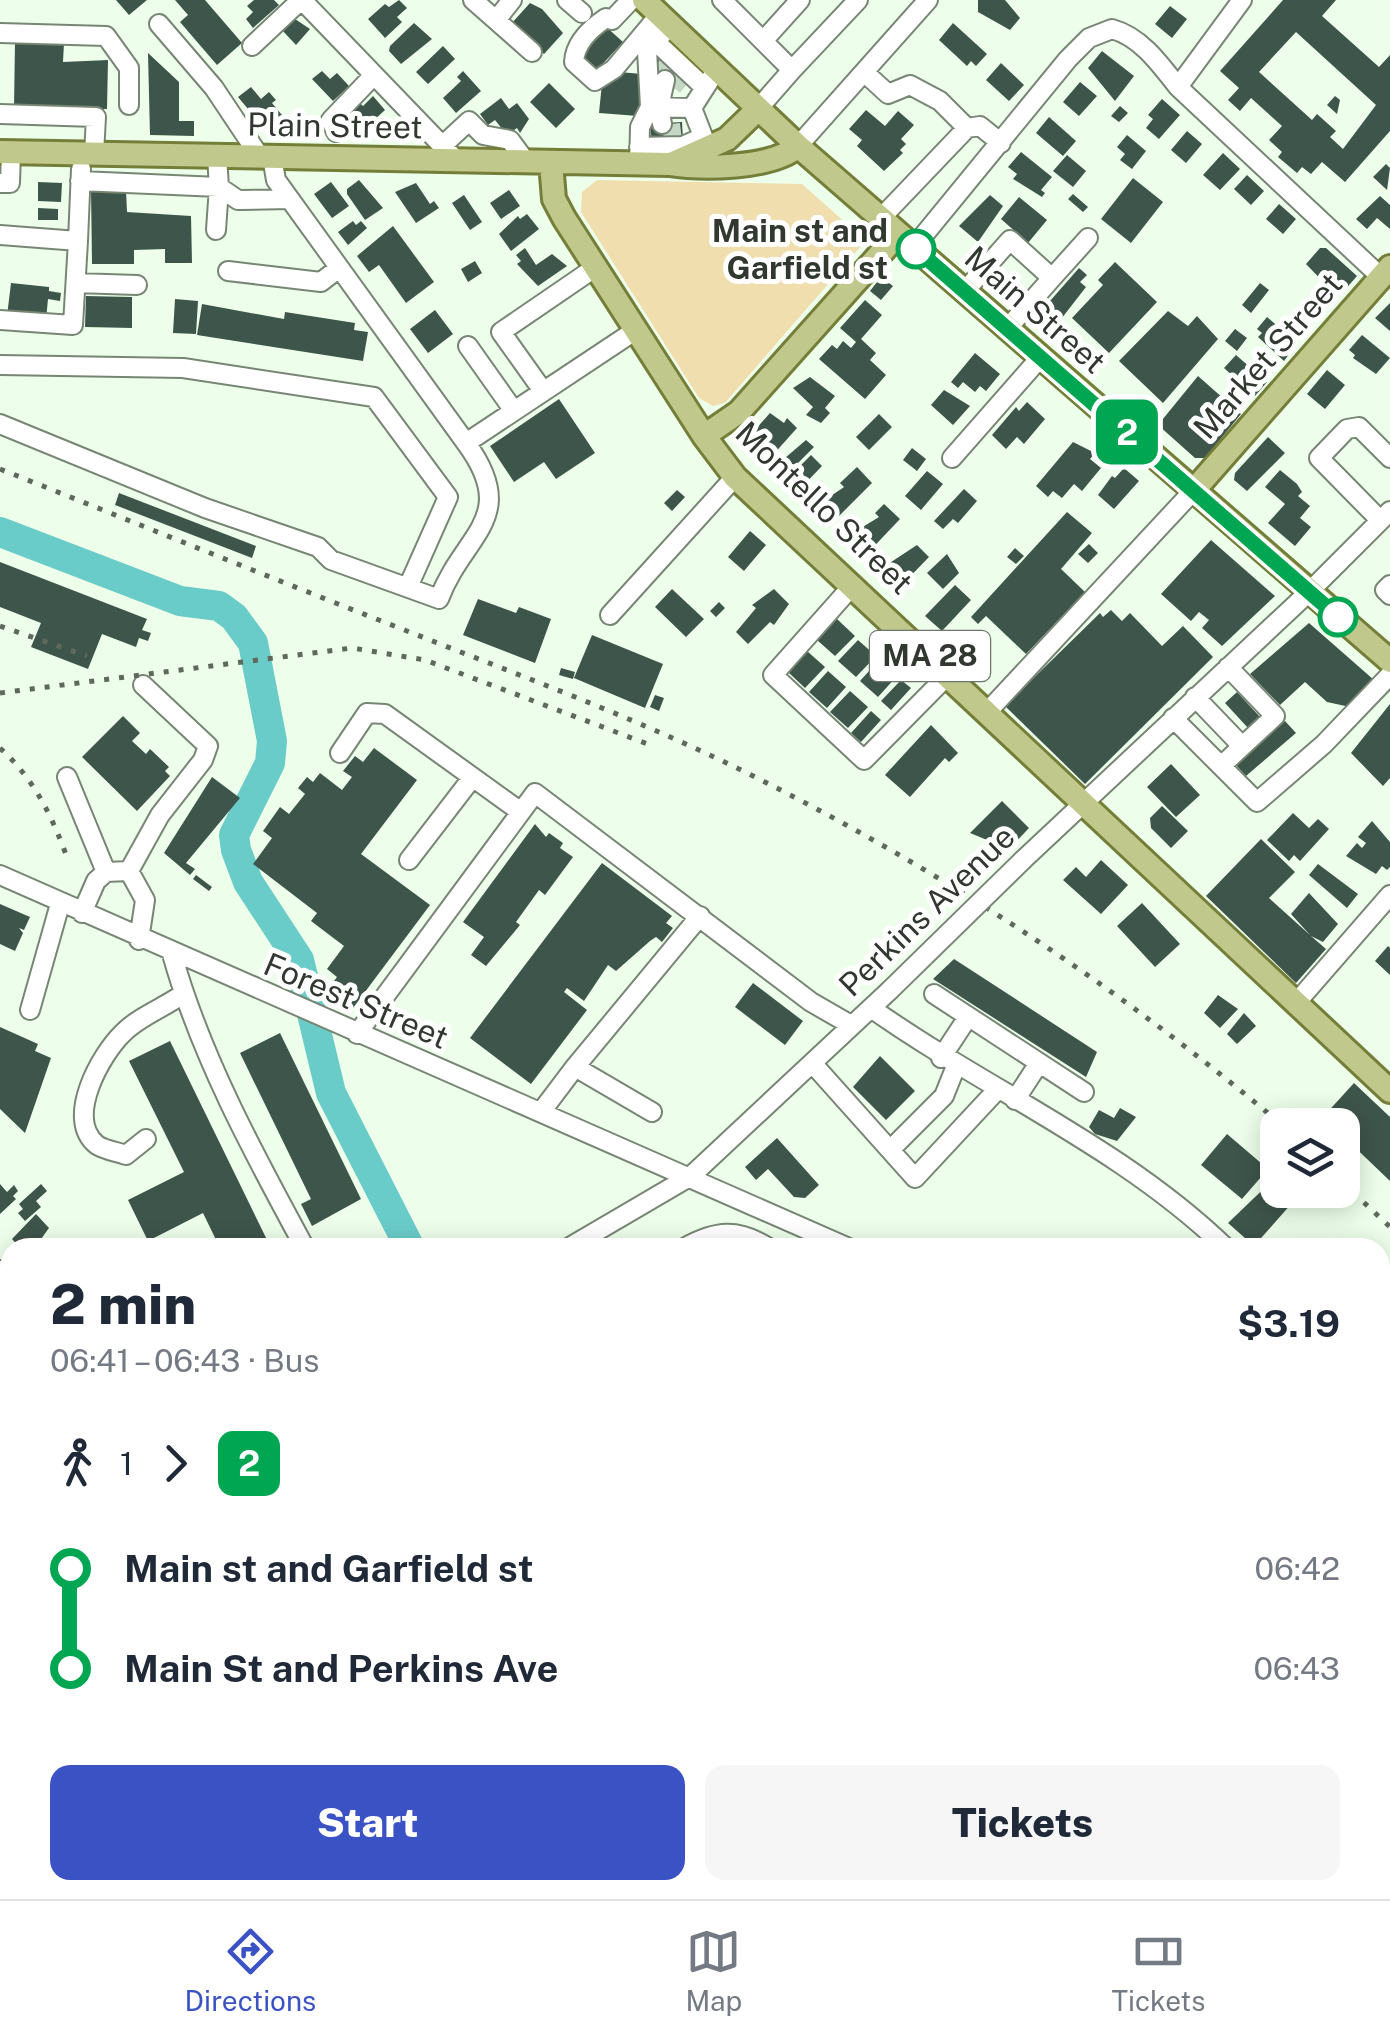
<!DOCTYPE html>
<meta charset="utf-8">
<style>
body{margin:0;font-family:"Public Sans",sans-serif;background:#f6f6f7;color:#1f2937;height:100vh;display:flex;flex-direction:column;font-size:38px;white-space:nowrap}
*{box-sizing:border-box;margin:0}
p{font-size:32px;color:#747a83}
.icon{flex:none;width:55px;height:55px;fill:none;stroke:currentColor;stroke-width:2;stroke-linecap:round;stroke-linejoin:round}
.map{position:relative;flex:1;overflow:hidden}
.drawer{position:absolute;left:0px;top:1238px;width:1390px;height:662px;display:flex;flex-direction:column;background:#fff;border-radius:30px 30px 0 0;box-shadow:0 5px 25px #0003}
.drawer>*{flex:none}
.badge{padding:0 20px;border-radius:15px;font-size:35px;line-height:65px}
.buttons{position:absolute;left:1260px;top:1108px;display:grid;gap:20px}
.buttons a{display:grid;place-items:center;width:100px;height:100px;border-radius:20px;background:#fff;box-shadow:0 5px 25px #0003;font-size:50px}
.map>.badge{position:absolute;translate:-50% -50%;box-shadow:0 0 0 5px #fff}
.legs{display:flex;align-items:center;gap:15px;height:110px;padding:0 50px;font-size:32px}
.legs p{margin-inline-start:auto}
.head{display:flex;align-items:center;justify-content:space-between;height:170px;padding:0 50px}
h1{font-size:55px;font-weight:800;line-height:75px}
.button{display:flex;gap:20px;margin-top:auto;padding:20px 50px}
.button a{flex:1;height:115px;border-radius:20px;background:#3a52c4;color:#fff;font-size:40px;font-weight:800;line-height:115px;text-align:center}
.button a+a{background:#f6f6f7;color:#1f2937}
ul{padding:0 50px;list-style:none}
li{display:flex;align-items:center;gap:35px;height:100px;font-size:38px}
li i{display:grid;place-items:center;width:15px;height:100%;margin:0 12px;background:currentColor}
li i::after{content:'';width:25px;height:25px;margin:-12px;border:8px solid;border-radius:50%;background:#fff}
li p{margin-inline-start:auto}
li:first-child i{background:linear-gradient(#0000 50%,currentColor 0)}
li:last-child i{background:linear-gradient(currentColor 50%,#0000 0)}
.tab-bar{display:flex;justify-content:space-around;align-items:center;height:140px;border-top:2px solid #e0e1e3;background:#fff;font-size:28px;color:#747a83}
.tab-bar a{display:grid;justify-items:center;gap:5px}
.tab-bar .active{color:#3a52c4}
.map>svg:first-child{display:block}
.green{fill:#f0deae}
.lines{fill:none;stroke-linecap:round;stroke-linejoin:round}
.river{stroke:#6accc9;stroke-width:30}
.building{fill:#3e554b;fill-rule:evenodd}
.minor-tunnel{stroke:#c7d7c5;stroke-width:18;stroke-dasharray:18 9;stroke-linecap:butt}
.minor-casing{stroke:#778674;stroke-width:22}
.major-casing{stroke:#747e39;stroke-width:28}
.minor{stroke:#fff;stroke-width:18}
.major{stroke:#c1c88b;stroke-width:22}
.rail{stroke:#5e685d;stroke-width:5;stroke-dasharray:5 10;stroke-linecap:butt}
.minor-bridge-casing{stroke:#778674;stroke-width:22;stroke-linecap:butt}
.minor-bridge{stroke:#fff;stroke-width:18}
.line-1-casing{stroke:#fff;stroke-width:22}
.line-1{stroke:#00a651;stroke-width:15}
.stop-1-dot{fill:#fff;stroke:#00a651;stroke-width:5}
.labels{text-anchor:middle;stroke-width:10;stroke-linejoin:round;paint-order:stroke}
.shield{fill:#fff;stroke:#6f746e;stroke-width:2.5}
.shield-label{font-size:30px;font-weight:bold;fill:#313830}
.street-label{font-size:32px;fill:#313830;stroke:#fff}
.stop-label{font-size:32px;font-weight:bold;fill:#313830;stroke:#fff;text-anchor:end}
</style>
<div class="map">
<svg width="1390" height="1899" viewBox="0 0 1390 1899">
<rect width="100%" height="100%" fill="#edffea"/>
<path class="green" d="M597,180L802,184L856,232L861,246L725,403L713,406L699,398L581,212L582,192Z"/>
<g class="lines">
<path class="river" d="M0,532L180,601L219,606L234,617L253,643L272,741L270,763L234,835L236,850L248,882L299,960L331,1093L410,1248
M800,1890L807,1899"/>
</g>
<path class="building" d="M116,0H147L129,15Z
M175,0H205L242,43L217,65L180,22L188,15Z
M254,0H274L279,5L253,28L246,19L253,12L247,6Z
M399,0L407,8L397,17L402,22L385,38L368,19L385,4L389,7Z
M978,0H1005L1020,18L1010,30L978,12Z
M1283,0H1336L1322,16L1379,67L1390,55V131L1345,182L1322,162L1311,174L1302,167L1297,173L1278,157L1282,152L1269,140L1282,126L1251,98L1240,111L1228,100L1239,88L1220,71ZM1296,32L1376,105L1343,149L1330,137L1336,131L1317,114L1312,120L1259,72Z
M530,3L542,9L563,33L544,54L511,24Z
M1170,6L1187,19L1172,38L1155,24Z
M292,17L310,29L296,45L281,29Z
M414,23L432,39L401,64L389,51L390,46Z
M953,23L987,54L976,66L971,61L967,66L939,40Z
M604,25L623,42L597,70L591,64L587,68L578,53Z
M15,42L64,43L63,62L108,60L107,109L14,108Z
M443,46L455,59L428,84L416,72Z
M1102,51L1134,76L1115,101L1088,68Z
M148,53L179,82V121H194V136L150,135Z
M661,57L684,78L672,91L649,70Z
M1001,63L1024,85L1009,101L986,80Z
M322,71L330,79L337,73L349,86L333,101L312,79Z
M463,71L481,91L456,113L443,98L461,81L457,77Z
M619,72L642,74L638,116L599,113L602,83Z
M1080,82L1097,96L1079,116L1063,102Z
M549,83L575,109L556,128L530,102Z
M251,87L261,99L269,92L276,100L272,103L286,120L269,134L238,97Z
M373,96L385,110L361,132L344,113L357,100L363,106Z
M1335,96L1340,100L1337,114L1327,105Z
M501,98L509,109L517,103L529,119L520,133L517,128L507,135L495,120L488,125L480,114Z
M1162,99L1180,115L1159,139L1146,128L1153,119L1148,115Z
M1120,106L1128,113L1119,122L1111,116Z
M866,110L885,126L898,111L914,125L901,139L906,144L900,150L903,153L884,171L857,146L862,140L849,129Z
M1049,117L1076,141L1063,156L1036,133Z
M682,122L683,140L652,143L650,124Z
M1187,131L1202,144L1186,163L1171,150Z
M1127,135L1146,151L1132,169L1120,160L1125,154L1117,147Z
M1021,152L1052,177L1041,190L1045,193L1042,197L1013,179L1017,174L1008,167Z
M1223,153L1240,169L1220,190L1203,175Z
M1067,155L1086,171L1073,187L1053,171Z
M1386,164L1390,168L1387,190L1373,177Z
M1247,175L1264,191L1251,205L1234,189Z
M1133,178L1163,202L1131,243L1101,219Z
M359,180L383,208L365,220L347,194V189Z
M38,182L62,183L61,202L38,201Z
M331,182L349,206L332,218L314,194Z
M416,183L430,204L434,201L439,208L416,223L395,192Z
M91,189L126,190L127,212L191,216L192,263H165V249L134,250V264H92Z
M509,190L520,206L501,219L490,203Z
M1073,194L1088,207L1083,212L1068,199Z
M464,195L482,222L470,230L452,203Z
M990,195L1003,206L978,242L959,226Z
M1380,196L1390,205V229L1377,218L1367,229L1356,219Z
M1019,197L1047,220L1028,243L1001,219Z
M1279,204L1296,219L1283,234L1266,219Z
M38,208L58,209V220H38Z
M527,214L539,229L511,251L499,234L518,216L520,219Z
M353,221L356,225L361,221L367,228L348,245L338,232Z
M393,226L434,282L406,303L379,265L369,272L357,256Z
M525,248L536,265L552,254L567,266L538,286L517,264L521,261L516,255Z
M1320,248H1326L1357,276L1343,292H1333L1306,264Z
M475,261L482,273L468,282L461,269Z
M1115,262L1157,302L1109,353L1072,318L1103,285L1098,280Z
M1079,268L1087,275L1080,282L1086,287L1051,332L1035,318Z
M881,277L893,286L881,300L870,291Z
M11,283L49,287V291L61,293L60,301L48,299L46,320L7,316Z
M1260,283L1269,290L1251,313L1242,305Z
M86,296L132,297V328L85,327Z
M175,299L198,301L196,334L173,333Z
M865,300L882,315L861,339L876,353L870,360L886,375L865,399L819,359L832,345L837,349L843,341L851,348L856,342L840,328Z
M1390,303V331L1375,318Z
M202,304L284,319L285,312L355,323L354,330L368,332L363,361L197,335Z
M435,310L453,334L428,353L410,329Z
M1168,311L1188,326L1197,316L1218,339L1163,403L1119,361Z
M1267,317L1297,343L1284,361L1258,337L1262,333L1257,329Z
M1235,329L1247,338L1237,351L1225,341Z
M1362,335L1390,358L1376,374L1353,358L1355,355L1349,350Z
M975,353L1000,374L986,391L980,386L975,392L963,382L958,388L951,382Z
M1236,355L1267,382L1255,396L1224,368Z
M1327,370L1345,385L1325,409L1307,394Z
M1198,376L1241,414L1205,458H1195L1158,425Z
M810,377L835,396L825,408L830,413L821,423L806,415L813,407L793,388Z
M944,390L970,406L953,425L931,405Z
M559,399L595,453L556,479L544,462L514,482L490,446Z
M1027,402L1045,419L1024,444L1017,437L1006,449L992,435L1016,407L1019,411Z
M770,413L784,423L787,418L797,428L772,456L769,453L756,462L744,442Z
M879,414L892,427L869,450L856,437Z
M1268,437L1285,453L1247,491L1234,480L1235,473Z
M806,440L814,447L798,463L800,466L811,455L822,466L796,493L778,483L782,480L771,470Z
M1073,442L1095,453L1090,459L1101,468L1082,491L1074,484L1062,498L1053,491L1048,497L1036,486Z
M912,448L926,459L917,471L903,460Z
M857,467L872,483L829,526L815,510L829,504L825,500L844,487L840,483Z
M1124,468L1139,481L1114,509L1098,495L1112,476L1115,478Z
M1280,470L1297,484L1302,492L1298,496L1310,506L1300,518L1311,527L1295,546L1268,523L1285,504L1265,487Z
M927,471L943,484L921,510L905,496Z
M964,489L977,501L958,523L953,519L943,529L934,521Z
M677,490L685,497L672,511L664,503Z
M119,493L256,546L252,558L115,505Z
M884,504L900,519L863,558L847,542L858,525L861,528L879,517L875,513Z
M1067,512L1092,533L1061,569L1085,592L1026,654L986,616L978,624L971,617Z
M750,531L766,545L744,571L728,557Z
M1211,540L1275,596L1222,646L1202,628L1209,620L1199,612L1191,621L1161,594Z
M1089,544L1098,553L1088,563L1078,554Z
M917,545L929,557L898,589L879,570Z
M1015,548L1024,556L1016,564L1007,557Z
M947,554L959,573L943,589L927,573Z
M0,562L147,619L142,630L151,633L148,641L139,638L136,647L102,634L88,669L31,647L41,623L0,607Z
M955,585L971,600L942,631L925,616Z
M672,589L704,619L686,637L655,607Z
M774,589L789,604L774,625L770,622L748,644L736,632L756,608L752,605Z
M478,599L516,613L519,607L551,619L535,663L463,635Z
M719,602L725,608L716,617L710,611Z
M1111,610L1122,621L1130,613L1162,646L1183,626L1213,657L1085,784L1005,706L1100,613L1103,617Z
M837,619L855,636L835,656L817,640Z
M1309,623L1374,680L1350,707L1327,702L1305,682L1280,705L1250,674Z
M592,635L663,664L645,708L574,678Z
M858,640L876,656L856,677L838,661Z
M807,651L825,667L805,688L788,672Z
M879,660L897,676L878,697L860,681Z
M561,668L575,672L573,679L559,675Z
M828,671L846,687L827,708L809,692Z
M901,680L911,688L891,710L881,701Z
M850,691L868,707L848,728L830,712Z
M1237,692L1260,717L1248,728L1225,703Z
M655,695L664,698L659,711L650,707Z
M1390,704V778L1383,786L1351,753Z
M871,711L881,720L861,742L851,733Z
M123,716L140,733L132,741L146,754L150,749L169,767L165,771L170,776L137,811L82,757Z
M1285,721L1296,733L1246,776L1235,764Z
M931,725L958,753L949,762L945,758L910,797L885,775Z
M374,748L417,780L361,854L430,905L353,1008L328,989L337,977L327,969L344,946L311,921L317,913L253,864L272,838L263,831L280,807L289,814L305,794L298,788L307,777L313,782L320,773L342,790L352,777L343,771L355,756L363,762Z
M1171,764L1200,795L1176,817L1147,787Z
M212,777L240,798L186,863L195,869L190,875L164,853Z
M1002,801L1029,828L1009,849L970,833Z
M1162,806L1188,831L1171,848L1151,828L1150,818Z
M1293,813L1309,828L1318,819L1329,829L1300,861L1294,855L1289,861L1267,840Z
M1372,821L1390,842V867L1387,870L1382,866L1376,874L1346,856L1357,843L1362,848L1366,843L1358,837Z
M535,824L546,837L549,833L563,843L560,848L573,857L545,895L539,890L516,922L520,925L486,966L471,955L484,937L463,922Z
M1261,839L1295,872L1269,898L1310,935L1291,914L1309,893L1338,924L1323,942L1311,936L1326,949L1296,983L1206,896Z
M1101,860L1128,885L1101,914L1063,880L1076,867L1086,877Z
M602,863L672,916L666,923L673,928L662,942L656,937L650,941L616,971L608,965L584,1001L567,988L564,992L587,1010L531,1084L470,1038Z
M1318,864L1358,894L1347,908L1309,875Z
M196,875L212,887L209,891L193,879Z
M1142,903L1180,944L1155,967L1117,926Z
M0,904L30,917L24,930L19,928L23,933L15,951L0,944Z
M1388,946L1390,948V975L1375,961Z
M954,959L1097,1052L1086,1077L933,979Z
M753,983L803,1021L785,1045L735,1007Z
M1218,995L1238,1009L1220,1028L1204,1013Z
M1244,1013L1256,1026L1237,1044L1227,1034Z
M0,1027L38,1044L35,1051L51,1058L25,1133L0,1109Z
M280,1033L361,1199L312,1226L301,1204L311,1199L240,1053Z
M170,1041L271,1248H220L203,1213L148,1241L128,1200L184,1172L129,1061Z
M880,1056L915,1091L886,1120L853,1087Z
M1354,1083L1390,1117V1181L1342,1135V1125H1332L1323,1117Z
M1120,1108L1136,1117L1117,1141L1095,1134L1089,1127L1099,1110L1114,1118Z
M1227,1134L1268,1169L1242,1199L1201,1165Z
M777,1138L819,1185L805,1198L794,1197L768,1169L756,1180L745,1167Z
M1278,1175V1190L1296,1193L1289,1200L1292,1203L1254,1246L1228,1223Z
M0,1184L7,1192L14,1185L18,1191L13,1196L16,1199L0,1214Z
M41,1184L47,1191L36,1201L41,1207L25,1221L18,1213L23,1209L19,1204Z
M36,1214L49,1228L36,1246L33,1242L20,1248L12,1239Z
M0,1296L10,1314L0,1326Z
M1390,1561V1664L1380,1671V1568Z
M1380,1680L1390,1694V1729L1380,1736Z
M5,1717L10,1737L0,1742V1719Z
M7,1779L10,1793L0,1798V1783Z
M409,1890H447L436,1899H416Z
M555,1890H598L601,1894L594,1899H562Z"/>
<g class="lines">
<path class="minor-tunnel" d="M673,87L685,73
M649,96L670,60
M671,124L673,141"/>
<g class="minor-casing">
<path id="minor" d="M302,0L457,161
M473,0L532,52
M567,0L582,13
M631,0L612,20L606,18C591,28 575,43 574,62L595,81L614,69L660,14
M722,0L792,70L757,110
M1242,0L1178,87L1381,277
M496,20L512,0
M159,24L214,88L260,157
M0,33L106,36L129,68V105
M655,41L704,87
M763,41L800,0
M252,46L301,0
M792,70L858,0
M864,72L888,94L910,85L940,101L967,128
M650,107L647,50L671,25
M0,114L96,117L94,154
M662,124L659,107L665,80
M336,132L331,120L374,75
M442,146L469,121L483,135L510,140L527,163
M798,146L928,0
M639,147L683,146L703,137
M708,149L692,108L715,72
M217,156L219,187L238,200L289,199
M272,157L276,180L466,443L636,330
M639,165L640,127L650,107L692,108
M80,181L219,187L216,230
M0,183H10L11,152
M881,218L967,128L980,126L1001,143
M0,235L78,241L81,169
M914,247L1068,59L1089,38L1112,29C1141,37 1160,64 1178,87
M228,271L321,282L339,268
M1052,278L1088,238
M76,283L137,285
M964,292L1010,240L1052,278L1006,330
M0,320L73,325L78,241
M468,346L514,411
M0,365L183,368L374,397L448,497L408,587
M543,391L501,332L596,267
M0,424L205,508L318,547L331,560L439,599C463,534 521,518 466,443
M952,458L1039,359
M1380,520L1319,458L1347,429L1359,427L1390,458
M853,585L773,675L864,760L949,674
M1390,585L1385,590L1390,595
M610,615L735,477
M1195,697L1242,746
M989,710L1195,489
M1173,718L1257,802L1324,744L1390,675
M340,753L367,713L385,714L521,812
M1221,766L1275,716L1228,667
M67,777L106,872
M1024,859L1309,592L1390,511
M409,860L472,778
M129,871L160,815L203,760L208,746L143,685
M0,875L849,1248
M82,913L96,881L106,872L129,871L145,900L139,940
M172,954C201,1057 254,1154 305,1248
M934,994L1084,1092
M1296,1003L1390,895
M871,1008C987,1090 1123,1148 1226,1248
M30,1010L60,904
M357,1034L535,793L811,1002L851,1025
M941,1058L968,1017
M813,1064L915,1178L997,1090
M1015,1100L1039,1063
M541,1112L575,1067
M652,1112L575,1067L700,916
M146,1139L126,1155C118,1152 104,1150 97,1145C64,1119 101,1054 123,1033C138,1017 165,1007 183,994
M890,1150L944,1096L956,1066
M568,1248L691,1176L889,991
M684,1248C716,1230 738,1228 769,1248
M0,1270L10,1281
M1380,1395L1390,1405
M1380,1472L1390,1484
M0,1525L10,1520
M0,1587L10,1598
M1380,1796L1390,1785
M0,1817L10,1812
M277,1890L286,1899
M242,1899L249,1890
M487,1899L497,1890"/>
</g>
<g class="major-casing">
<path id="major" d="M644,0L798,146L1390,661
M0,152L669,164C701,169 772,169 798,146
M551,163L554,199L564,218L704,436L735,477L1390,1091
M673,163L727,139L757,110
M704,436L739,412L898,234
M1195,489L1390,267"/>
</g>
<use href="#minor" class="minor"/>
<use href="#major" class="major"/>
<path class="rail" d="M0,469C136,523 271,578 407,631C526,678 647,722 761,780C947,874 1123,990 1282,1125
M0,626L87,656
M0,693L352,648L425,660L653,746
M0,748C35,780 52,816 68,860
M1342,1182L1390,1227"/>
<g class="minor-bridge-casing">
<path id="minor-bridge" d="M889,991L1024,859"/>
</g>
<use href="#minor-bridge" class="minor-bridge"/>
</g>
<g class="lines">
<g class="line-1-casing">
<path id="line-1" d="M916,249L1338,617"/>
</g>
<use href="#line-1" class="line-1"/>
</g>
<g class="stop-1-dot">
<circle cx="916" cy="249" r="18"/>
<circle cx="1338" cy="617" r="18"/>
</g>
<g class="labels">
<rect class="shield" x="870" y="631" width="120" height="50" rx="8"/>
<g class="shield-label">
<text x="930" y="666">MA 28</text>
</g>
<g class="street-label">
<text transform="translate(335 126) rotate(1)" y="11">Plain Street</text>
<text transform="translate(1035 310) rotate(41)" y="11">Main Street</text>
<text transform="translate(1268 356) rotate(-49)" y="11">Market Street</text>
<text transform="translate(824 508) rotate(44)" y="11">Montello Street</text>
<text transform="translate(927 911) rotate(-44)" y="11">Perkins Avenue</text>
<text transform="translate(356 1001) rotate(23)" y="11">Forest Street</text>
</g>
<g class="stop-label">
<text x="888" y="242">Main st and<tspan x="888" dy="37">Garfield st</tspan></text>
</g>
</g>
</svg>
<div class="buttons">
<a><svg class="icon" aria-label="layers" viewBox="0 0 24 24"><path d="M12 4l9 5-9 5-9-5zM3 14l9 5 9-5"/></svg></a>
</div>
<b class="badge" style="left:1127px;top:432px;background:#00a651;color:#fff">2</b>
<section class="drawer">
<div class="head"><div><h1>2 min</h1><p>06:41 – 06:43 · Bus</p></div><b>$3.19</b></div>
<div class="legs"><svg class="icon" aria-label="walk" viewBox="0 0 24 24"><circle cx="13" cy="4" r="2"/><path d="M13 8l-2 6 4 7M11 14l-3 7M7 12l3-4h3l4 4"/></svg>1<svg class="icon" aria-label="forward" viewBox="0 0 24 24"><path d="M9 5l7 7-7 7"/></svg><b class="badge" style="background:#00a651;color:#fff">2</b></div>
<ul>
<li><i style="color:#00a651"></i><b>Main st and Garfield st</b><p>06:42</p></li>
<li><i style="color:#00a651"></i><b>Main St and Perkins Ave</b><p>06:43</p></li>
</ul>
<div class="button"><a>Start</a><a>Tickets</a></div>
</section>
</div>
<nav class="tab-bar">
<a class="active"><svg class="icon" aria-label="directions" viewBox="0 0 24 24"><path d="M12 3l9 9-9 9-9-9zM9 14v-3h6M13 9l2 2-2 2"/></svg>Directions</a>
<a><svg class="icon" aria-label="map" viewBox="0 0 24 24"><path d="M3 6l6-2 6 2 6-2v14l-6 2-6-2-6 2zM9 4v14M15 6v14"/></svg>Map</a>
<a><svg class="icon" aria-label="tickets" viewBox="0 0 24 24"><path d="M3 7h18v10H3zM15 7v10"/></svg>Tickets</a>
</nav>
